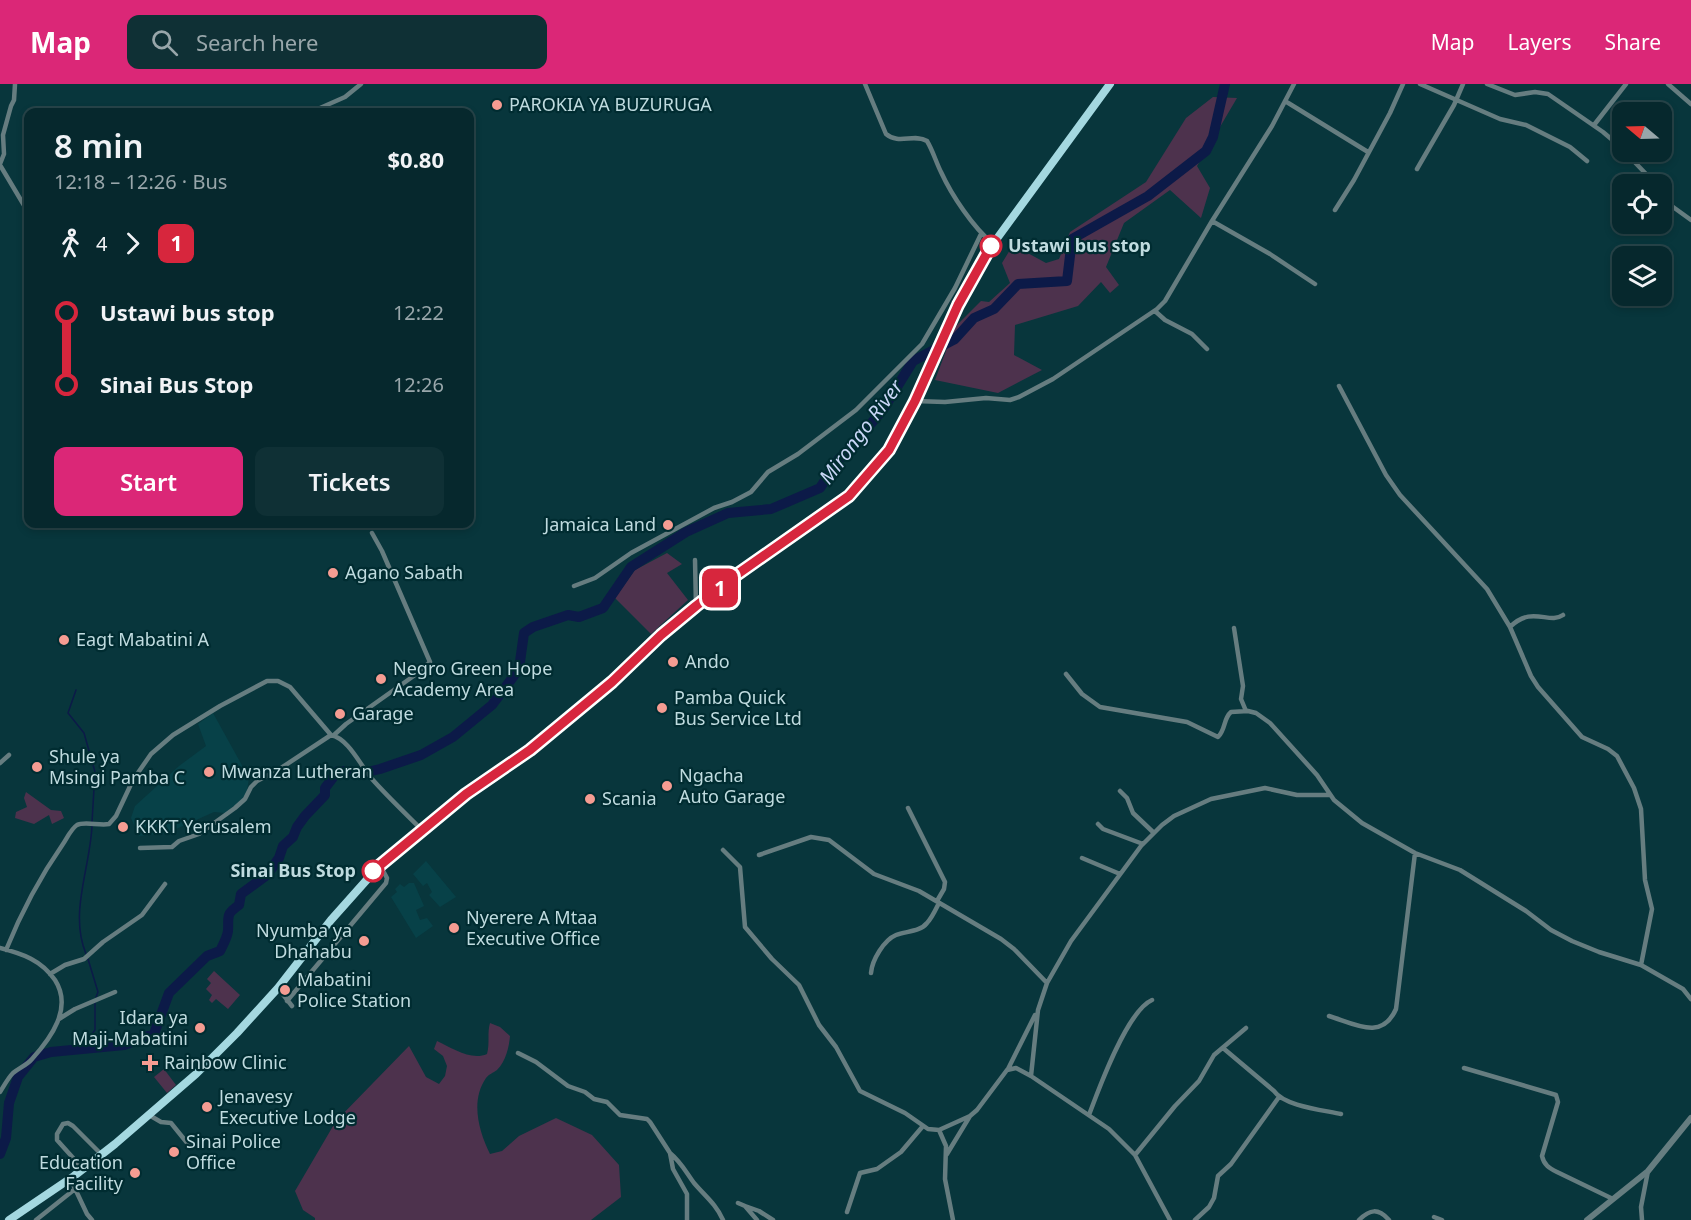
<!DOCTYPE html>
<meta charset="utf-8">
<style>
body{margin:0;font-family:"Noto Sans",sans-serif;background:#0f3035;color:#f1f3f6;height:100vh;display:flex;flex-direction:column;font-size:22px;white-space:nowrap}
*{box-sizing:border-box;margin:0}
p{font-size:20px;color:#98a6aa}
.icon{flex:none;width:33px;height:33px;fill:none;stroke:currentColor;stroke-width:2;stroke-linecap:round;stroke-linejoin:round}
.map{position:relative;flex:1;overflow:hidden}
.side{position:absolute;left:24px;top:24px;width:450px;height:420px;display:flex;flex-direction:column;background:#06282d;border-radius:12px;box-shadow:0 3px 9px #0003,0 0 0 2px #274449}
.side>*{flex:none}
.badge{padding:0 12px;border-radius:9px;font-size:21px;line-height:39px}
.needle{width:39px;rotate:289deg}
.fabs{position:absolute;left:1612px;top:18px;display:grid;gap:12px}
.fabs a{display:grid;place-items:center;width:60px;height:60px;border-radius:12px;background:#06282d;box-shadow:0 3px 9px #0003,0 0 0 2px #274449;font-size:30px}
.map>.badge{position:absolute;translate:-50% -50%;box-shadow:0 0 0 3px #fff}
.legs{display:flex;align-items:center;gap:9px;height:66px;padding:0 30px;font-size:20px}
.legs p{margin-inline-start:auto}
.overview{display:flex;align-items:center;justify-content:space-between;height:102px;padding:0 30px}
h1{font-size:33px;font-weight:600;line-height:45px}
.primary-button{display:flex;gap:12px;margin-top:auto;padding:12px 30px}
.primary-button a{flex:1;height:69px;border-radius:12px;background:#db2777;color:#fff;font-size:24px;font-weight:600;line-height:69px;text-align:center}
.primary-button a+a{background:#0f3035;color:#f1f3f6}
ul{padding:0 30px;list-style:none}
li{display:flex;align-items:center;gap:21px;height:72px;font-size:22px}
li i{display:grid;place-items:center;width:9px;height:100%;margin:0 8px;background:currentColor}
li i::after{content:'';width:15px;height:15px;margin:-8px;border:4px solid;border-radius:50%;background:#06282d}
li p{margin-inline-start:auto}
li:first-child i{background:linear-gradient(#0000 50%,currentColor 0)}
li:last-child i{background:linear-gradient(currentColor 50%,#0000 0)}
header{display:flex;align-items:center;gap:36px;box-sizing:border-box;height:84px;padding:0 30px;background:#db2777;color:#fff}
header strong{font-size:28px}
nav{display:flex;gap:33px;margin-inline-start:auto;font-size:21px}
.search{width:420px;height:54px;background:#0f3035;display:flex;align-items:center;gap:15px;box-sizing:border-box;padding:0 21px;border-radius:12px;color:#98a6aa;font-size:22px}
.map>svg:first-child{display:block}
.built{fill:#074148}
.green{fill:#4d324d}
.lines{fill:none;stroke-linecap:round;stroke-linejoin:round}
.stream{stroke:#0c1a48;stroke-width:1.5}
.river{stroke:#0c1a48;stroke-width:10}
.minor{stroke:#667d80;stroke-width:4.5}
.tertiary{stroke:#667d80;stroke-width:6}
.trunk{stroke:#a4d8e0;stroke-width:8}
.line-1-casing{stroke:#fff;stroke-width:14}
.line-1{stroke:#d7263d;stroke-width:9}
.poi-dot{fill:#f59c92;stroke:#002c31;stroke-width:2}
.stop-1-dot{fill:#fff;stroke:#d7263d;stroke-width:3}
.labels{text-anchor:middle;stroke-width:4.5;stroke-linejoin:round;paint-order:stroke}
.poi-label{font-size:18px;fill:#bfdbdf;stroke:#002c31;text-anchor:start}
.stop-label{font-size:18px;font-weight:bold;fill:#bfdbdf;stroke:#002c31;text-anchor:start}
.water-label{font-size:20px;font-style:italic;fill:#c9d7f7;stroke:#002c31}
</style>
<header>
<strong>Map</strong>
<div class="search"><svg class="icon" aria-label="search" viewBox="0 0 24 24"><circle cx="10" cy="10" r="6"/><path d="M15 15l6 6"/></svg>Search here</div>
<nav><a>Map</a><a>Layers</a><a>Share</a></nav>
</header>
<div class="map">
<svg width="1691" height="1136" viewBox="0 0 1691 1136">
<rect width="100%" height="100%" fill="#08363c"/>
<path class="built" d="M213,629L249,694L246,713L225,729L214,728L167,749L139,752L131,734L135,722L179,682L206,662L198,640Z
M426,777L456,813L440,823L429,811L432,808L427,799L423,802L413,790Z
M409,799H414L424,822L416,826L420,836L427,834L433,842L416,854L391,813L397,808L395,805L400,800L404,803Z"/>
<path class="green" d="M1213,13L1237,14L1197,82L1210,104L1201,134L1170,106L1124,139L1106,183L1119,201L1110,209L1101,198L1078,222L1015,241L1014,271L1042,286L998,309L935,296L955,243L981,217L989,218L1010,199L1002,179L1013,161L1046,179L1059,175L1070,148L1146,98L1186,34Z
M667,469L682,480L667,489L688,516L651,550L615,514L635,486Z
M26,708L51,726L61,727L64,734L52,740L49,731L34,740L15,734L16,728L27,723L24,714Z
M214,887L240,911L228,925L216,915L212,919L209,916L212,911L206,905L211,899L207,895Z
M490,939L500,943L510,952C509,963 506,977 497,986C493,989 489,990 486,994C470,1017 479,1048 490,1070L502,1067L519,1052L556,1034L592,1051L619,1081L621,1113L591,1136H315V1134L303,1126L295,1107L336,1037L409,962L426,993L439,1000L445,992L447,982L443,972L434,965L437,957C452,964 471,977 487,970C490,959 487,949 490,939Z
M164,985L176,1001L167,1009L154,993Z"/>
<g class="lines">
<path class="stream" d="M76,606L68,629L84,649L95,688L92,738
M86,870C69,829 90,785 92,742
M88,875L98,908L96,913
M82,967L87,956L95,946V918"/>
<path class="river" d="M0,1070L6,1054L9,1019L18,993L34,973L51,968L124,961L154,950L169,909L207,872L220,867C223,861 227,854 228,847C229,832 225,831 239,821L241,810L267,791L279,774L283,762L293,753L297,743L305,732L325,711V704L338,687H351L363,689L380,685L421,671L453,653L492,621L519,585L524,549L533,543L568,531L579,533L603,524L631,483L686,448L728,429L771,425L820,404L839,375L849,366L884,324L913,277L955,255L974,234L994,225L1018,200L1067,197L1072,155L1148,112L1206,67L1213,53L1225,0"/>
<path class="minor" d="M865,0L886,50C899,61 914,49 927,57C933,67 936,78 941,88C952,112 973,143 993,160
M1420,0L1500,35L1526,41L1570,63L1587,77
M1487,0L1515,11L1535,8L1548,10L1603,48L1623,65
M1668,0L1691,20
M1285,17L1368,68
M311,28L345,13L361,0
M1594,41L1626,0
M1625,68L1647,91L1652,100
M0,80L4,70L3,51L11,22L14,16L15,0
M0,81L28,128
M1417,85L1454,21L1463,0
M1662,115L1691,136
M1335,126L1354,96L1390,29L1403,0
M1212,137L1270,170L1315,200
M1155,227L1165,236L1192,250L1207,265
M1339,302L1386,391L1400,411L1487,505L1510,543L1531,592L1538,603L1582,653L1608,665L1617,672L1634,704L1641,725L1645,796L1652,825L1641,881
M915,317L945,318L986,314L1010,316L1019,313L1053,295L1157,225L1165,217L1212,137L1272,42L1294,0
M695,476L696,523
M574,502L595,494L631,469L714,424L732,418L751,408L768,388L798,370L856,326L922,260L955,204L981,150
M1510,543C1532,521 1549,541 1563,531
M1234,544L1243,602L1241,615L1246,627
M1066,590L1082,610L1100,623L1187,638L1218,653C1226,645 1223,635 1231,628L1248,627L1256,629L1270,639L1317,691L1334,716L1362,739L1415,769L1460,786L1526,827L1551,846L1572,857L1599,868L1641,881L1683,905L1691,915
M334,651L346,640L415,591L430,578L382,467L372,449
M0,679L9,671
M1120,707L1127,714L1133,729L1154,749
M908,724L945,798L944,805L937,817
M1098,740L1103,745L1143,760
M140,764L172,763L179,757L199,750L235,724L245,715L251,703L257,697L278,686L331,651C349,655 360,681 372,695C388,713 405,729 422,746
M723,766L740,783L745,843L772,875L799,901L819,941L836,963L860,1007L905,1029L928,1045L939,1046L970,1032L977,1026L1007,986L1016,984L1031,992L1109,1045L1135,1071L1170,1136
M759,771L811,753L829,756L874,790L919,807L1001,855L1014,865L1047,899
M1082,774L1120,790
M0,864C23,870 41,876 55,896C73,924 51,954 32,975C27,981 19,984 13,989C8,994 4,1002 0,1008
M6,866C21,829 40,793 63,760C67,754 71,745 77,741C84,737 100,742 109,740L116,732L133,696L151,670L173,651L220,622L267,597H278L290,603L331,651
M871,889C872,876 884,856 896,851C906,847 920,848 927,839C932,834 936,825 939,819
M50,890L65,881L84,875L103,858L142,831L165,800
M278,904L292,922
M287,917L386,799L387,794L380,781
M1329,932C1355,940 1382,957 1396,925L1415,769
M59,935L75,925L115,908
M1223,964L1274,1007C1284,1022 1323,1026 1341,1030
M518,969L536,978L568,1002L585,1008L594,1015L607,1018L620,1031L647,1035L650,1038L670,1069L673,1085L687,1110V1136
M1464,984L1556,1011L1558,1018L1542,1072C1544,1081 1549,1084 1557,1088L1613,1115
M1008,985L1035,931
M1031,992L1038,926L1047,899L1071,857L1141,762L1162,741L1174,732L1211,715L1265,704L1297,711H1330
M149,1031L161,1038L171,1039L188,1060H196
M1089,1031C1099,1004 1127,927 1152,916
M939,1046L946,1062L945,1095L953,1136
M670,1069C681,1078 686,1088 694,1099C705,1112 716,1120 723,1136
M947,1070L970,1032
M1135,1071L1175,1022L1199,997L1214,971L1246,944
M83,1085L57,1056V1050L63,1040L68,1039L73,1042L101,1070
M70,1094L87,1130L92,1136
M738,1119L745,1122L757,1136
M745,1122L759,1127L773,1136
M847,1128L860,1089L877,1085L901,1068L923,1042
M1434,1133L1442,1136
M36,1136L75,1105
M1195,1136L1209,1123L1214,1114L1218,1092L1231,1080L1279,1013
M1359,1136C1370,1125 1378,1124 1389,1136
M1642,1136L1641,1123L1648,1087"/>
<path class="tertiary" d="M1587,1136L1648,1087L1691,1034"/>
<path class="trunk" d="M9,1136L74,1092L115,1060L196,990L237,949L278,904L331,836L380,781L466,710L530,666L612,598L661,551L732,494L849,412L889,366L915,317L958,221L993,160L1110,0"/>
</g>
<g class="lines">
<g class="line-1-casing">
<path id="line-1" d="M373,787L466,710L530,666L612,598L661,551L696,522L732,494L849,412L889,366L915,317L958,221L991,162"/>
</g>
<use href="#line-1" class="line-1"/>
</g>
<g class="poi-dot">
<circle cx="497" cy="21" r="6"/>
<circle cx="668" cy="441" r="6"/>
<circle cx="333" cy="489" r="6"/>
<circle cx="64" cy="556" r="6"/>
<circle cx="673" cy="578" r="6"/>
<circle cx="381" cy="595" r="6"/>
<circle cx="662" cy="624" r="6"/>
<circle cx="340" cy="630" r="6"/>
<circle cx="37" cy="683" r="6"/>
<circle cx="209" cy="688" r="6"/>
<circle cx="667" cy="702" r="6"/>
<circle cx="590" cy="715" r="6"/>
<circle cx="123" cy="743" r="6"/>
<circle cx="454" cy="844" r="6"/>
<circle cx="364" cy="857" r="6"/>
<circle cx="285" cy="906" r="6"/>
<circle cx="200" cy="944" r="6"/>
<path d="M147 970h6v6h6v6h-6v6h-6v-6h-6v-6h6z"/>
<circle cx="207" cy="1023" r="6"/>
<circle cx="174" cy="1068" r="6"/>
<circle cx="135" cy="1089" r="6"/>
</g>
<g class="stop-1-dot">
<circle cx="991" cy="162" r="10"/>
<circle cx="373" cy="787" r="10"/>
</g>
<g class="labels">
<g class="poi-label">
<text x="509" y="27">PAROKIA YA BUZURUGA</text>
<text x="656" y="447" text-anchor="end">Jamaica Land</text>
<text x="345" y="495">Agano Sabath</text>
<text x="76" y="562">Eagt Mabatini A</text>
<text x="685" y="584">Ando</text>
<text x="393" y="591">Negro Green Hope<tspan x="393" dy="21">Academy Area</tspan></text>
<text x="674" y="620">Pamba Quick<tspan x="674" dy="21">Bus Service Ltd</tspan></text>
<text x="352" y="636">Garage</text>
<text x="49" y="679">Shule ya<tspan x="49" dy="21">Msingi Pamba C</tspan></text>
<text x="221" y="694">Mwanza Lutheran</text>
<text x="679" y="698">Ngacha<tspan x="679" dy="21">Auto Garage</tspan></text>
<text x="602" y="721">Scania</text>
<text x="135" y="749">KKKT Yerusalem</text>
<text x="466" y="840">Nyerere A Mtaa<tspan x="466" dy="21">Executive Office</tspan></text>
<text x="352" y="853" text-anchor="end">Nyumba ya<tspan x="352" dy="21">Dhahabu</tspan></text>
<text x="297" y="902">Mabatini<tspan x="297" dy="21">Police Station</tspan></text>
<text x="188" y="940" text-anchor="end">Idara ya<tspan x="188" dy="21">Maji-Mabatini</tspan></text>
<text x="164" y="985">Rainbow Clinic</text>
<text x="219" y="1019">Jenavesy<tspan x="219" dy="21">Executive Lodge</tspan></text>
<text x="186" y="1064">Sinai Police<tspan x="186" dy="21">Office</tspan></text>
<text x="123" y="1085" text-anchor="end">Education<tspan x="123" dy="21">Facility</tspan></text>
</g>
<g class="stop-label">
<text x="1008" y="168">Ustawi bus stop</text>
<text x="356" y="793" text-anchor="end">Sinai Bus Stop</text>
</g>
<g class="water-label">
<text transform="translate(861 348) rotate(-53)" y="7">Mirongo River</text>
</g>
</g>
</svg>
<div class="fabs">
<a><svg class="needle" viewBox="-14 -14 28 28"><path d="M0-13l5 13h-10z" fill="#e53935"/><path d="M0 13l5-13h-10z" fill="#98a6aa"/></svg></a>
<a><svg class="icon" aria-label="locate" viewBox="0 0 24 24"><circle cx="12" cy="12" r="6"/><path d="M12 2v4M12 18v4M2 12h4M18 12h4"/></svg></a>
<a><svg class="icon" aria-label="layers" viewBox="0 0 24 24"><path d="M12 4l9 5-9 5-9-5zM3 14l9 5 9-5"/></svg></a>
</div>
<b class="badge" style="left:720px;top:504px;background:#d7263d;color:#fff">1</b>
<section class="side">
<div class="overview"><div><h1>8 min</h1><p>12:18 – 12:26 · Bus</p></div><b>$0.80</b></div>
<div class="legs"><svg class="icon" aria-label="walk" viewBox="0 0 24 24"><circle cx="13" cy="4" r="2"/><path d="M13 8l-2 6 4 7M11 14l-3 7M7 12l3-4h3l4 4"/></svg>4<svg class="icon" aria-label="forward" viewBox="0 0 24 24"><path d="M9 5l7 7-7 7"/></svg><b class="badge" style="background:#d7263d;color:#fff">1</b></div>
<ul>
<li><i style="color:#d7263d"></i><b>Ustawi bus stop</b><p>12:22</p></li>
<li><i style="color:#d7263d"></i><b>Sinai Bus Stop</b><p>12:26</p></li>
</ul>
<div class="primary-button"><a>Start</a><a>Tickets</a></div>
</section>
</div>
